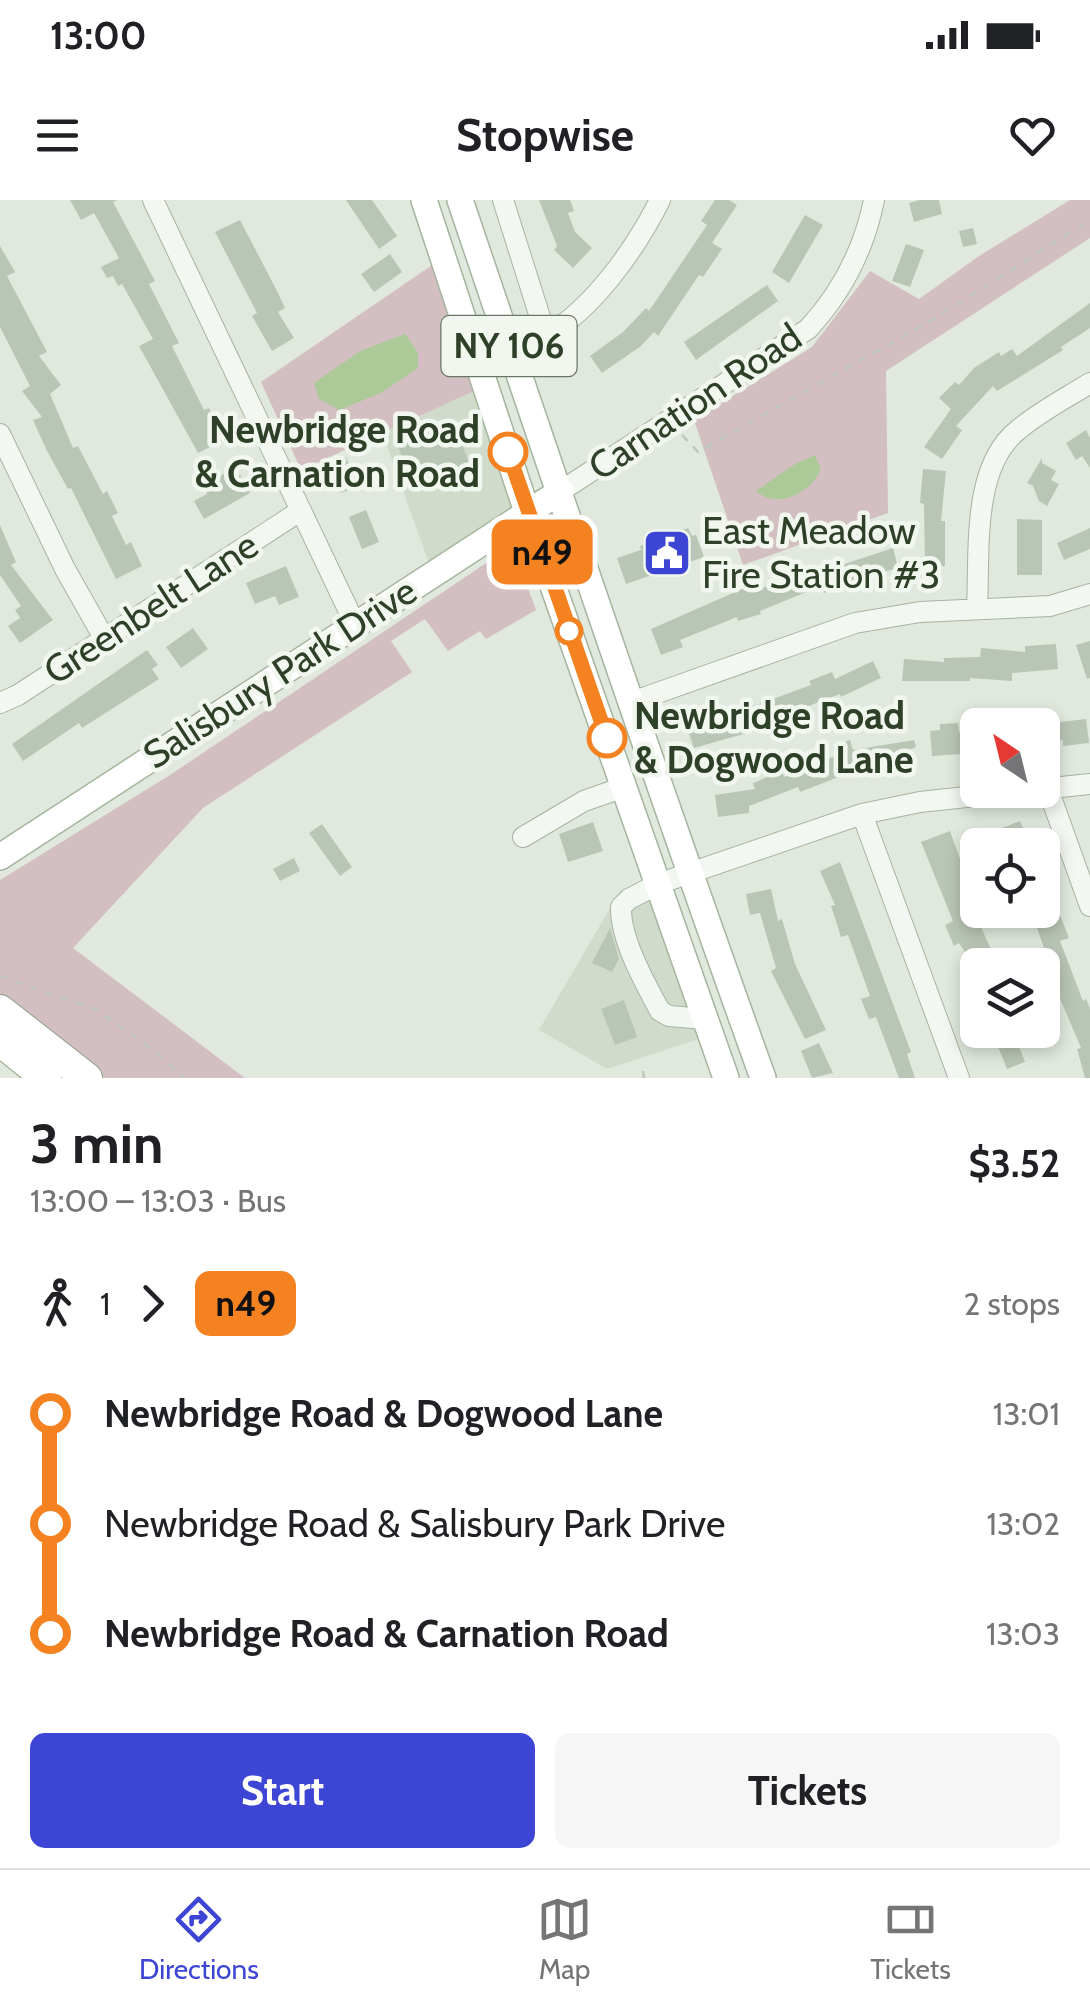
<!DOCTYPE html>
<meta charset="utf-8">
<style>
body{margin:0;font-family:Cabin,sans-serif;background:#f6f6f6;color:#202124;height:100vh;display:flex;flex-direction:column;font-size:38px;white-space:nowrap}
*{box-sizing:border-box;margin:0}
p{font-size:32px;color:#757577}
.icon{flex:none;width:55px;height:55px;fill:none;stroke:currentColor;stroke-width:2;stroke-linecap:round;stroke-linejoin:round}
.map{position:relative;height:878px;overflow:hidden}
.panel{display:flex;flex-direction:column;background:#fff;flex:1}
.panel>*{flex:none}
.badge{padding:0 20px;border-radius:15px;font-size:35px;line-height:65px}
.needle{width:65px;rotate:325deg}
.fabs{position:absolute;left:960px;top:508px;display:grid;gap:20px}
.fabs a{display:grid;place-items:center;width:100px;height:100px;border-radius:15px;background:#fff;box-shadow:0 5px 15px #0003;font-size:50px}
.map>.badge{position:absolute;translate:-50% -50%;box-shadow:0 0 0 5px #fff}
.legs{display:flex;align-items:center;gap:15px;height:110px;padding:0 30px;font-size:32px}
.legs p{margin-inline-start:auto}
.head{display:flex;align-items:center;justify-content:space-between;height:170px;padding:0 30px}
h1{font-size:55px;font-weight:800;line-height:75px}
.button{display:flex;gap:20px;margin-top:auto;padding:20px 30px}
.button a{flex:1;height:115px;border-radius:15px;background:#3d45d4;color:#fff;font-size:40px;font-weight:800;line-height:115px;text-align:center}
.button a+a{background:#f6f6f6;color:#202124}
ul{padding:0 30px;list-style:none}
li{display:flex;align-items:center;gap:35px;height:110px;font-size:38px}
li i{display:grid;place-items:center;width:15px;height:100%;margin:0 12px;background:currentColor}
li i::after{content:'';width:25px;height:25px;margin:-12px;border:8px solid;border-radius:50%;background:#fff}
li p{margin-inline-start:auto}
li:first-child i{background:linear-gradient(#0000 50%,currentColor 0)}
li:last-child i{background:linear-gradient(currentColor 50%,#0000 0)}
.status{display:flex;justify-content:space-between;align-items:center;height:70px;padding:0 50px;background:#fff;direction:ltr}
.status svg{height:28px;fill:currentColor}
header{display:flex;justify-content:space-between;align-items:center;height:130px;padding:0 30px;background:#fff;font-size:45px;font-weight:800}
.dock{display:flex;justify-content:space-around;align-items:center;height:140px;border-top:2px solid #e0e0e0;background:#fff;font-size:28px;color:#757577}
.dock a{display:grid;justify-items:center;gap:5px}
.dock .current{color:#3d45d4}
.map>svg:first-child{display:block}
.built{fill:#d0dbcc}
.green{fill:#d3bfc2}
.water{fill:#abca97}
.building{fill:#bac6b5}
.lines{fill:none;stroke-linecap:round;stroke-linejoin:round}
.minor-casing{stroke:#a8b3a3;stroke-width:22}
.major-casing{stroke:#a4b59d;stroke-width:28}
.highway-casing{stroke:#8da085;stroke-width:32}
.path{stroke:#c0c7bc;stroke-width:2.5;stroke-dasharray:8 8;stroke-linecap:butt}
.minor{stroke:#f3f7f1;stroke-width:20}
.major{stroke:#fff;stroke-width:25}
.highway{stroke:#fff;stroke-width:30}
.line-1-casing{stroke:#fff;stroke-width:22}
.line-1{stroke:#f58220;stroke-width:15}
.stop-1-dot{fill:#fff;stroke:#f58220;stroke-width:5}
.labels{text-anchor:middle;stroke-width:9;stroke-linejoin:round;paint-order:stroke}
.shield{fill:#f1f6ee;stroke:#687763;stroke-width:2.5}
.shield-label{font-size:35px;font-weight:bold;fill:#2e4027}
.street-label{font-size:38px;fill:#2e4027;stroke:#f1f6ee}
.stop-label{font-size:38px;font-weight:bold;fill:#2e4027;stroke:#f1f6ee;text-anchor:end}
.poi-label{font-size:38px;fill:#2e4027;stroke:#f1f6ee;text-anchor:start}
</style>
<div class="status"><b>13:00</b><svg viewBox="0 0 49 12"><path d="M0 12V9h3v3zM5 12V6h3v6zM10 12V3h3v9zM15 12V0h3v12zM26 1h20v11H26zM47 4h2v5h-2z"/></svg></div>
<header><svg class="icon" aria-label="menu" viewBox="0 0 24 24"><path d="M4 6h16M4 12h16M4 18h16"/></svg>Stopwise<svg class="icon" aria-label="heart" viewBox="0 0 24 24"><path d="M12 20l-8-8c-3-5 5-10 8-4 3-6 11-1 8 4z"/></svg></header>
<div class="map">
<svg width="1090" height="878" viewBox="0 0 1090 878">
<rect width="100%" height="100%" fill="#e1e9de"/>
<path class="built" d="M481,188L515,307L429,363L382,233Z
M651,676L708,836L607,869L539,830L620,691Z"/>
<path class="green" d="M1070,0H1090V38L886,171L888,313L743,365L694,220L812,147L870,71L919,99L979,56Z
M438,61L481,188L301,270L261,182Z
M504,351L507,356L517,358L536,410L486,439L480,431L448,451L425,419L391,441L412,472L203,608L73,748L245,878H104L0,798V680L170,575Z"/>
<path class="water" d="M405,134L418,153V168L381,193L339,210L319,199L314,183L360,151Z
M815,255L821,269C810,294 777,310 756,291L795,264Z"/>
<path class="building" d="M70,0H117L113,2L155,81L149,84L179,143L172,146L204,210L209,208L224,240L198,253L139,146L153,139L122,84L118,86L113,76L107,78L101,67L119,58L94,13L81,20Z
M346,0H372L397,36L379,49Z
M539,0H570L574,11L568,13L575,32L592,48L573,68L554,50L557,46Z
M715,0H729L737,5L712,43L722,49L703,77L699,75L658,136L654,132L641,146L602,173L590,156L623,132L646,108L649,111L707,25L701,21Z
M920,0H939L942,14L914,22L909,3Z
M805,15L823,25L789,83L772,72Z
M240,20L276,89L285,108L278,112L294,138L272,151L252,116L257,113L215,32Z
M973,28L977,44L963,47L959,31Z
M906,44L924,50L910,87L892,81Z
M0,46L15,72L7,76L47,152L39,156L61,185L50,194L73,248L78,246L103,294L107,291L118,313L112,316L126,345L131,342L142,366L116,379L71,288L68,289L47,251L33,220L42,217L22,191L30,186L0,127Z
M390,54L402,72L374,92L361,74Z
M767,85L778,101L696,160L684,142Z
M1090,103V128L1061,147L1063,150L997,191L993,186L956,226L962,230L942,259L924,247L951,209L939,198L955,182L959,185L974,168L999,152L1001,156L1012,149L1017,156Z
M454,220L476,283L462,289L454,265L410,280L393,232L419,223L422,232Z
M1086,230L1090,238V268L1082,256L1076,260L1066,243Z
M346,257L357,287L340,293L329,264Z
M1042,258V263L1056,271L1051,280L1059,284L1047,306L1039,301L1033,286L1027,283Z
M923,269L946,271L941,321H945V366H925L924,304L920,303Z
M225,273L229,281L240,275L250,293L204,319L194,301L207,294L203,286Z
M366,310L379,342L362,349L349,317Z
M1017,319L1042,320V375H1017Z
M0,325L16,362L11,365L53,420L20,443L8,426L20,418L15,410L21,406L0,375Z
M688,328L692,336L696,335L704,357L626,384L617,358L641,350L640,346Z
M1090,328V349L1064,360L1057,343Z
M893,348L898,368L853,380L854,384L824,393L821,386L760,411L761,414L738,421L737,417L680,440L683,447L661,455L651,429L751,385L753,392L800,373L802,378Z
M286,366L299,397L279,405L275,396L255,404L246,383Z
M193,428L208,449L181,468L166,447Z
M1090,441V478L1087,479L1076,445Z
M1056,444L1058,469L1012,473V481L970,478V481H902L904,459L944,462V458L980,457L981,448L1025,452V446Z
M147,450L158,465L152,469L159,479L82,528L79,523L23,561L12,544Z
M873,461L881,478L841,497L840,494L759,525L761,529L694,548L686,525L752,500L754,506L811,485L809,481L832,472L835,479Z
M1086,519L1089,543L1063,546V540L1042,542V524Z
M958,523L959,532L978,531V553L932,556L930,531L940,530V524Z
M850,540L853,550L914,540L916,547L909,550L911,561L886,565L885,559L800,592L798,587L749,606V613L718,617L715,595L755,589L753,583L782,571L784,577L837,555L834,546Z
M1020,621L1030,645H1009L1002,628Z
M593,622L603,651L568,662L559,634Z
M322,624L352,667L340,676L309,633Z
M950,631L975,701L970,703L998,765H969L964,750L959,743L954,746L945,725L953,721L921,642Z
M294,658L300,671L280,681L273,669Z
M840,662L911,852L907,854L915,878H899L876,817L869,819L861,799L870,796L848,735L841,737L831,706L835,705L820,671Z
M1045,676L1069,738L1060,741L1083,801L1086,799L1090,809V878H1085L1077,849L1081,848L1042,756L1046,754L1031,710H1042Z
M771,689L778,721L782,719L795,764L826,830L805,839L771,771L776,768L760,713L750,715L746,694Z
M610,728L619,759L612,772L592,763Z
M624,800L637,837L615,845L601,809Z
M1015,837L1025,862L1007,869L997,844Z
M819,843L833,873L812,878L801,851Z"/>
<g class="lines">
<g class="minor-casing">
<path id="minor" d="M153,0L355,424
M503,0L546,136
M510,149C521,144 536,142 546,136C594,108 636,48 660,0
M0,234L65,369L104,438
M561,291L808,129C842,92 864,50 874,0
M977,408C980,353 971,267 1018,230C1039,212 1066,198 1090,183
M0,503L18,495L300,311
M629,503L855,423L920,412L1050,406L1090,394
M1042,589L1090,584
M1048,589L1090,706
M862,614L959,878
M523,637L584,601L624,587
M705,819L669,816L660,811C645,783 620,739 621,707L629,699L658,684L862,614L920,602L1031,590"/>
</g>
<g class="major-casing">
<path id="major" d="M424,0L527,312L726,878
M460,0C559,293 658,586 763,878
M0,657L561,291"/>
</g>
<g class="highway-casing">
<path id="highway" d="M0,810L87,878
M0,841L46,878"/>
</g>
<path class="path" d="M682,235L698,252L937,117L1090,20
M0,776L95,809L145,844L185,878
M643,871L644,878"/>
<use href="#minor" class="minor"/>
<use href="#major" class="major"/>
<use href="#highway" class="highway"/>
</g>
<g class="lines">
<g class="line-1-casing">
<path id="line-1" d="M508,252L607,538"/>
</g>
<use href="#line-1" class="line-1"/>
</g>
<defs>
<g id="civic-square" transform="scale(2.5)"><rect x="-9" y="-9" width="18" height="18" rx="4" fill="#3d45d4" stroke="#f1f6ee"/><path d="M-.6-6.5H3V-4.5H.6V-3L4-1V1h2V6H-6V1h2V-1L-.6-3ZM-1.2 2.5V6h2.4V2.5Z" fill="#fff"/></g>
</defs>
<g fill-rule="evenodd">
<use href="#civic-square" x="667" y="353"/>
</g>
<g class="stop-1-dot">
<circle cx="508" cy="252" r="18"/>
<circle cx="569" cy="431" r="12"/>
<circle cx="607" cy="538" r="18"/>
</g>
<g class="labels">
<rect class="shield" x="441.5" y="116" width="135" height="60" rx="8"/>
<g class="shield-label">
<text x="509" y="158">NY 106</text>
</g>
<g class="street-label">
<text transform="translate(695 202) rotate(-34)" y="13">Carnation Road</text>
<text transform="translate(151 408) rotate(-33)" y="13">Greenbelt Lane</text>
<text transform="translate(280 473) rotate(-33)" y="13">Salisbury Park Drive</text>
</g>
<g class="stop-label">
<text x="480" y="243">Newbridge Road<tspan x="480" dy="44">&amp; Carnation Road</tspan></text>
<text x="634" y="529" text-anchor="start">Newbridge Road<tspan x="634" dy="44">&amp; Dogwood Lane</tspan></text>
</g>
<g class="poi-label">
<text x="702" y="344">East Meadow<tspan x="702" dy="44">Fire Station #3</tspan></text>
</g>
</g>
</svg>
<div class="fabs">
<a><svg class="needle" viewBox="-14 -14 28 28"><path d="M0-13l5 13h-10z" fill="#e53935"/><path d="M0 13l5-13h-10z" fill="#757577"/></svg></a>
<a><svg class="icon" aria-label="locate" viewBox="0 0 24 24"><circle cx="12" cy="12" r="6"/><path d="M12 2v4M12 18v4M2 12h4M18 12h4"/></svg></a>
<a><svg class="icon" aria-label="layers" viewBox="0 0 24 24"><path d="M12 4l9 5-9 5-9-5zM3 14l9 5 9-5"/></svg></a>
</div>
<b class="badge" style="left:542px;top:352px;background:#f58220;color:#111">n49</b>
</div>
<section class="panel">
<div class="head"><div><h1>3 min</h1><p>13:00 – 13:03 · Bus</p></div><b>$3.52</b></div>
<div class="legs"><svg class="icon" aria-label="walk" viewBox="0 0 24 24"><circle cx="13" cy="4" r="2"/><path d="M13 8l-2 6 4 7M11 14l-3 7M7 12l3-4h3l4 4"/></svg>1<svg class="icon" aria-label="forward" viewBox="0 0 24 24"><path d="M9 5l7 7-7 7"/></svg><b class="badge" style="background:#f58220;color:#111">n49</b><p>2 stops</p></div>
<ul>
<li><i style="color:#f58220"></i><b>Newbridge Road &amp; Dogwood Lane</b><p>13:01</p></li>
<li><i style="color:#f58220"></i><span>Newbridge Road &amp; Salisbury Park Drive</span><p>13:02</p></li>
<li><i style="color:#f58220"></i><b>Newbridge Road &amp; Carnation Road</b><p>13:03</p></li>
</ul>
<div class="button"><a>Start</a><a>Tickets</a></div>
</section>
<nav class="dock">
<a class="current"><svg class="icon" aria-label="directions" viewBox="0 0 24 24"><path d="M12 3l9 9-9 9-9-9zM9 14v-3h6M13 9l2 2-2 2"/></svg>Directions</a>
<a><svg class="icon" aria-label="map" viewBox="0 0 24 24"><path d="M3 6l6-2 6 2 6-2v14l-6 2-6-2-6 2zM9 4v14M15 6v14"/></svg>Map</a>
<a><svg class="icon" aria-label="tickets" viewBox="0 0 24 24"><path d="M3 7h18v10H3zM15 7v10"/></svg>Tickets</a>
</nav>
